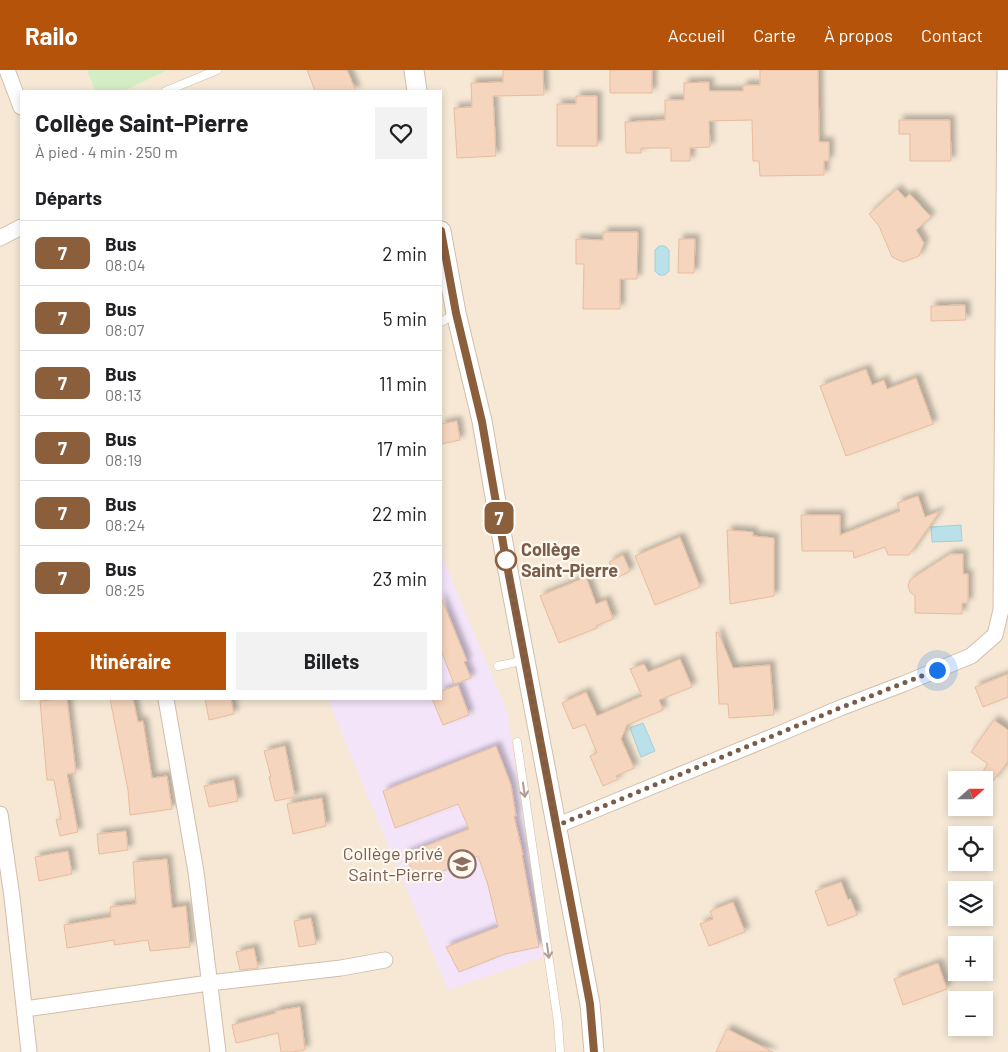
<!DOCTYPE html>
<html lang="fr">
<meta charset="utf-8">
<style>
body{margin:0;font-family:Barlow,sans-serif;background:#f2f2f2;color:#202124;height:100vh;display:flex;flex-direction:column;font-size:19px;white-space:nowrap}
*{box-sizing:border-box;margin:0}
p{font-size:16px;color:#757577}
.icon{flex:none;width:28px;height:28px;fill:none;stroke:currentColor;stroke-width:2;stroke-linecap:round;stroke-linejoin:round}
.map{position:relative;flex:1;overflow:hidden}
.panel{position:absolute;left:20px;top:20px;width:422px;height:610px;display:flex;flex-direction:column;background:#fff;border-radius:0px;box-shadow:0 2px 8px #0003}
.panel>*{flex:none}
.badge{padding:0 10px;border-radius:8px;font-size:18px;line-height:32px}
.needle{width:32px;rotate:69deg}
.tools{position:absolute;left:948px;top:701px;display:grid;gap:10px}
.tools a{display:grid;place-items:center;width:45px;height:45px;border-radius:0px;background:#fff;box-shadow:0 2px 8px #0003;font-size:25px}
.you{position:absolute;width:25px;height:25px;margin:-12px;border:4px solid #fff;border-radius:50%;background:#1a73e8;box-shadow:0 0 0 8px #1a73e833}
.map>.badge{position:absolute;translate:-50% -50%;box-shadow:0 0 0 2px #fff}
h2{padding:0 15px;font-size:19px;line-height:45px}
.round{display:grid;place-items:center;flex:none;width:52px;height:52px;border-radius:0px;background:#f2f2f2}
.headline{display:flex;align-items:center;justify-content:space-between;height:85px;padding:0 15px}
h1{font-size:24px;font-weight:700;line-height:38px}
.button{display:flex;gap:10px;margin-top:auto;padding:10px 15px}
.button a{flex:1;height:58px;border-radius:0px;background:#b45309;color:#fff;font-size:20px;font-weight:700;line-height:58px;text-align:center}
.button a+a{background:#f2f2f2;color:#202124}
ul{padding:0;list-style:none}
li{display:flex;align-items:center;gap:15px;height:65px;padding:0 15px;border-top:1px solid #e0e0e0}
li div{flex:1}
li b{display:block;font-size:19px}
li em{font-style:normal}
li .badge{min-width:55px;font-weight:700;text-align:center}
header{display:flex;align-items:center;gap:30px;box-sizing:border-box;height:70px;padding:0 25px;background:#b45309;color:#fff}
header strong{font-size:24px}
nav{display:flex;gap:28px;margin-inline-start:auto;font-size:18px}
.map>svg:first-child{display:block}
.residential{fill:#f6e8d5;fill-rule:evenodd}
.education{fill:#f3e4fa}
.green{fill:#d4edc5}
.water{fill:#bae1e9;stroke:#a0d1db}
.building{fill:#f5d5be;stroke:#e8bc9d;filter:url(#shadow)}
.lines{fill:none;stroke-linecap:round;stroke-linejoin:round}
.service-casing{stroke:#d1beac;stroke-width:9}
.minor-casing{stroke:#d1beac;stroke-width:17}
.tertiary-casing{stroke:#d1beac;stroke-width:21}
.service{stroke:#fff;stroke-width:8}
.minor{stroke:#fff;stroke-width:15}
.tertiary{stroke:#fff;stroke-width:19}
.oneway{stroke:#af9d92}
.line-casing{stroke:#fff;stroke-width:11}
.line{stroke:#8b5e3c;stroke-width:8}
.walk{stroke:#7a5c4a;stroke-width:5;stroke-dasharray:0 9}
.stop-dot{fill:#fff;stroke:#8b5e3c;stroke-width:2.5}
.labels{text-anchor:middle;stroke-width:4.5;stroke-linejoin:round;paint-order:stroke}
.stop-label{font-size:18px;font-weight:bold;fill:#7a5c4a;stroke:#fff9ef;text-anchor:start}
.education-label{font-size:18px;fill:#785e54;stroke:#fff9ef;text-anchor:end}
</style>
<header>
<strong>Railo</strong>
<nav><a>Accueil</a><a>Carte</a><a>À propos</a><a>Contact</a></nav>
</header>
<div class="map">
<svg width="1008" height="982" viewBox="0 0 1008 982">
<defs>
<filter id="shadow"><feDropShadow dx="4.5" dy="-4.5" stdDeviation="2.5" flood-color="#0004"/></filter>
</defs>
<rect width="100%" height="100%" fill="#fef6e8"/>
<path class="residential" d="M0,0H87L95,21H21V629H441V21H124L168,0H1008V982H0ZM956,710H984V738H956ZM956,765H984V792H956ZM956,820H984V848H956ZM956,875H984V902H956ZM956,930H984V958H956Z"/>
<path class="education" d="M441,484L507,642L543,887L448,920L357,700L328,629H441Z"/>
<path class="green" d="M87,0H168L124,21H95Z"/>
<path class="water" d="M659,176H665L669,180V201L665,205H659L655,201V180Z
M961,455L962,471L932,472L931,457Z
M643,653L655,681L641,687L630,658Z"/>
<path class="building" d="M307,0H347L356,21H315Z
M503,0H543L544,25L493,26L496,86L457,88L454,38L472,37L471,13L503,12Z
M610,0H652V23H610Z
M760,0H818L819,72H829V91H824V105L760,106L759,91H753L752,50L709,51L710,77L690,78V91H671V78H641V83H626L625,52L665,50V30H684V13L709,12V21H743V15H760Z
M576,26H597V76H557V34H576Z
M899,50H950L951,91H910V64H899Z
M897,119L905,128L910,124L931,147L916,160L924,173L919,186L903,192L892,187L879,156L869,144Z
M603,162H638L637,209H620V239H583L584,194H576V169L603,170Z
M679,169H695L694,203H678Z
M965,235L966,250L931,251V236Z
M866,299L872,315L884,310L887,319L916,308L933,354L846,386L820,316Z
M457,351L460,370L441,374V354Z
M918,426L925,447L940,441L909,485H888L885,477L854,488L853,481H802L801,445H840V465L900,441L897,433Z
M727,460L753,462V466L774,468V526L730,534Z
M680,467L700,517L655,535L635,486Z
M950,484H963V504H968V533H962V544L915,543V526L910,522L908,516L910,510Z
M623,485L630,501L617,508L609,492Z
M586,507L596,534L606,530L613,549L596,556L597,558L559,573L540,526Z
M441,527L467,591L464,592L471,608L454,614L441,580Z
M716,562H718L733,598L770,595L774,645L729,648L728,634H719Z
M680,589L692,617L659,630L663,640L627,655L621,669L634,698L616,706L618,709L603,716L590,686L597,683L585,654L573,659L562,633L586,622L597,646L642,626L630,599L644,594L648,602Z
M1008,604V627L983,637L975,617Z
M458,615L469,645L443,655L432,629H441V621Z
M57,629H67L76,703L67,704L78,762L60,766L56,750L61,749L54,710H47L40,631Z
M110,629H133L138,652L143,651L152,708L167,706L172,739L130,745L128,720Z
M205,629H231L234,644L209,650Z
M994,650L1008,660V691L993,711L982,703L988,694L971,682Z
M285,676L295,727L275,731L269,707H271L264,681Z
M496,676L511,715L516,746H514L523,785H522L539,877L505,884L459,902L446,877L498,857L488,815L478,786L419,811L403,785L469,759L458,734L395,758L383,721Z
M234,710L238,731L209,737L204,716Z
M322,728L326,756L293,764L287,734Z
M126,761L128,780L99,784L97,764Z
M68,781L72,804L39,811L35,787Z
M167,789L172,838L186,836L190,877L150,881L148,870L114,875V870L67,878L64,855L111,847L110,837L136,834L133,792Z
M841,812L848,830L850,828L857,845L828,856L815,821Z
M733,832L745,862L709,876L700,854L713,849L710,841Z
M311,848L316,874L299,877L294,851Z
M254,878L258,898L240,900L236,882Z
M938,893L947,919L903,935L894,909Z
M300,937L305,980L293,982H281L278,963L236,973L232,955L276,943L275,941Z
M727,959L773,982H716Z"/>
<g class="lines">
<g class="service-casing">
<path id="service" d="M166,21L217,0
M441,252L455,244
M498,596L525,590
M517,672L558,952L560,982"/>
</g>
<g class="minor-casing">
<path id="minor" d="M7,0L21,37
M0,168L21,157
M166,629L196,802L218,982
M0,744L12,827L29,982
M556,756L779,664L840,638L903,614L971,586L995,565L1001,540L1005,0
M25,939L209,913L341,898L385,890"/>
</g>
<g class="tertiary-casing">
<path id="tertiary" d="M414,0L417,21
M441,161L456,243L482,351L506,490L590,934L594,982"/>
</g>
<use href="#service" class="service"/>
<use href="#minor" class="minor"/>
<use href="#tertiary" class="tertiary"/>
</g>
<defs><path id="oneway-shaft" d="M-6 0H5M1.5-3L5.5 0L1.5 3" fill="none" stroke-width="1.6" stroke-linecap="round" stroke-linejoin="round" transform="scale(1.25)"/></defs>
<g class="oneway">
<use href="#oneway-shaft" transform="translate(524 720) rotate(82)"/>
<use href="#oneway-shaft" transform="translate(548 881) rotate(82)"/>
</g>
<g class="lines">
<g class="line-casing">
<path id="line" d="M441,161L456,243L482,352L506,490L590,934L594,982"/>
</g>
<use href="#line" class="line"/>
<path class="walk" d="M506,490L556,756L840,638L937,600"/>
</g>
<defs>
<g id="school-ring" transform="scale(1.4375)"><circle r="9.5" fill="#fff9ef" stroke="#8d6e63" stroke-width="1.5"/><path d="M0-5L7-2L0 1L-7-2ZM-4 1L0 2.5L4 1V4Q0 6-4 4Z" fill="#8d6e63"/></g>
</defs>
<g fill-rule="evenodd">
<use href="#school-ring" x="462" y="794"/>
</g>
<circle class="stop-dot" cx="506" cy="490" r="10"/>
<g class="labels">
<g class="stop-label">
<text x="521" y="486">Collège<tspan x="521" dy="21">Saint-Pierre</tspan></text>
</g>
<g class="education-label">
<text x="443" y="790">Collège privé<tspan x="443" dy="21">Saint-Pierre</tspan></text>
</g>
</g>
</svg>
<div class="tools">
<a><svg class="needle" viewBox="-14 -14 28 28"><path d="M0-13l5 13h-10z" fill="#e53935"/><path d="M0 13l5-13h-10z" fill="#757577"/></svg></a>
<a><svg class="icon" aria-label="locate" viewBox="0 0 24 24"><circle cx="12" cy="12" r="6"/><path d="M12 2v4M12 18v4M2 12h4M18 12h4"/></svg></a>
<a><svg class="icon" aria-label="layers" viewBox="0 0 24 24"><path d="M12 4l9 5-9 5-9-5zM3 14l9 5 9-5"/></svg></a>
<a>+</a>
<a>−</a>
</div>
<div class="you" style="left:937px;top:600px"></div>
<b class="badge" style="left:499px;top:448px;background:#8b5e3c;color:#fff">7</b>
<section class="panel">
<div class="headline"><div><h1>Collège Saint-Pierre</h1><p>À pied · 4 min · 250 m</p></div><a class="round"><svg class="icon" aria-label="heart" viewBox="0 0 24 24"><path d="M12 20l-8-8c-3-5 5-10 8-4 3-6 11-1 8 4z"/></svg></a></div>
<h2>Départs</h2>
<ul>
<li><span class="badge" style="background:#8b5e3c;color:#fff">7</span><div><b>Bus</b><p>08:04</p></div><em>2 min</em></li>
<li><span class="badge" style="background:#8b5e3c;color:#fff">7</span><div><b>Bus</b><p>08:07</p></div><em>5 min</em></li>
<li><span class="badge" style="background:#8b5e3c;color:#fff">7</span><div><b>Bus</b><p>08:13</p></div><em>11 min</em></li>
<li><span class="badge" style="background:#8b5e3c;color:#fff">7</span><div><b>Bus</b><p>08:19</p></div><em>17 min</em></li>
<li><span class="badge" style="background:#8b5e3c;color:#fff">7</span><div><b>Bus</b><p>08:24</p></div><em>22 min</em></li>
<li><span class="badge" style="background:#8b5e3c;color:#fff">7</span><div><b>Bus</b><p>08:25</p></div><em>23 min</em></li>
</ul>
<div class="button"><a>Itinéraire</a><a>Billets</a></div>
</section>
</div>
